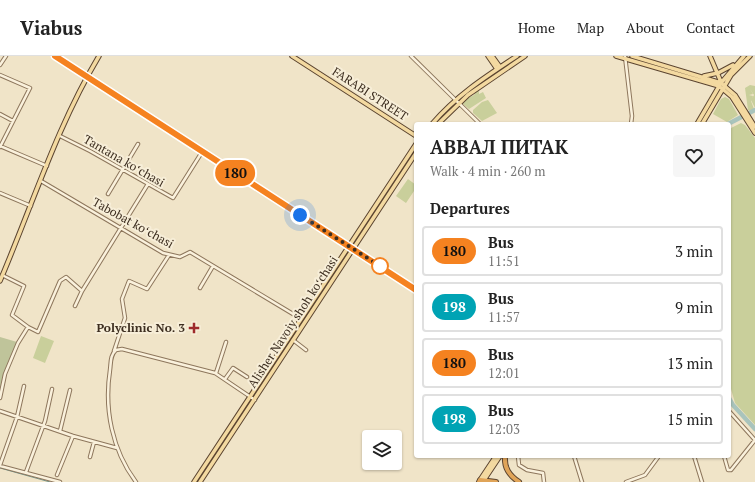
<!DOCTYPE html>
<meta charset="utf-8">
<style>
body{margin:0;font-family:"PT Serif",serif;background:#f6f6f6;color:#222;height:100vh;display:flex;flex-direction:column;font-size:15px;white-space:nowrap}
*{box-sizing:border-box;margin:0}
p{font-size:13px;color:#767676}
.icon{flex:none;width:22px;height:22px;fill:none;stroke:currentColor;stroke-width:2;stroke-linecap:round;stroke-linejoin:round}
.map{position:relative;flex:1;overflow:hidden}
.details{position:absolute;left:414px;top:66px;width:317px;height:336px;display:flex;flex-direction:column;background:#fff;border-radius:4px;box-shadow:0 1px 3px #0004}
.details>*{flex:none}
.badge{padding:0 8px;border-radius:13px;font-size:14px;line-height:26px}
.tools{position:absolute;left:362px;top:374px;display:grid;gap:8px}
.tools a{display:grid;place-items:center;width:40px;height:40px;border-radius:4px;background:#fff;box-shadow:0 1px 3px #0004;font-size:20px}
.you{position:absolute;width:20px;height:20px;margin:-10px;border:3px solid #fff;border-radius:50%;background:#1a73e8;box-shadow:0 0 0 6px #1a73e833}
.map>.badge{position:absolute;translate:-50% -50%;box-shadow:0 0 0 2px #fff}
h2{padding:0 16px;font-size:15px;line-height:36px}
.round{display:grid;place-items:center;flex:none;width:42px;height:42px;border-radius:4px;background:#f6f6f6}
.head{display:flex;align-items:center;justify-content:space-between;height:68px;padding:0 16px}
h1{font-size:19px;font-weight:700;line-height:30px}
ul{padding:0;list-style:none}
li{display:flex;align-items:center;gap:12px;height:50px;margin:0 8px 6px;padding:0 8px;border:2px solid #e0e0e0;border-radius:4px}
li div{flex:1}
li b{display:block;font-size:15px}
li em{font-style:normal}
li .badge{min-width:44px;font-weight:700;text-align:center}
header{display:flex;align-items:center;gap:24px;box-sizing:border-box;height:56px;padding:0 20px;background:#fff;border-bottom:1px solid #e0e0e0}
header strong{font-size:19px}
nav{display:flex;gap:22px;margin-inline-start:auto;font-size:14px}
.map>svg:first-child{display:block}
.green{fill:#c9cf9b}
.cemetery{fill:#bfc49a}
.lines{fill:none;stroke-linecap:round;stroke-linejoin:round}
.stream{stroke:#6f938a;stroke-width:1}
.river{stroke:#a9c4bc;stroke-width:4.5}
.minor-casing{stroke:#8d765c;stroke-width:4.5}
.major-casing{stroke:#5b4430;stroke-width:5.5}
.highway-casing{stroke:#5b4430;stroke-width:6}
.minor{stroke:#faf1dc;stroke-width:2.5}
.major{stroke:#f3d9a0;stroke-width:3.5}
.highway{stroke:#e0a458;stroke-width:4}
.line-casing{stroke:#fff;stroke-width:9}
.line{stroke:#f58220;stroke-width:6}
.walk{stroke:#3d2e20;stroke-width:4;stroke-dasharray:0 7.2}
.stop-dot{fill:#fff;stroke:#f58220;stroke-width:2}
.poi-dot{fill:#9e2a2b;stroke:#f7eed8;stroke-width:1.5}
.labels{text-anchor:middle;stroke-width:4;stroke-linejoin:round;paint-order:stroke}
.street-label{font-size:12px;fill:#3d2e20;stroke:#f7eed8}
.poi-label{font-size:12px;font-weight:bold;fill:#3d2e20;stroke:#f7eed8;text-anchor:end}
</style>
<header>
<strong>Viabus</strong>
<nav><a>Home</a><a>Map</a><a>About</a><a>Contact</a></nav>
</header>
<div class="map">
<svg width="755" height="426" viewBox="0 0 755 426">
<rect width="100%" height="100%" fill="#f0e4c8"/>
<path class="green" d="M750,29L755,30V52L751,44L754,39L750,33L753,38L749,39L753,40L751,45L754,53L751,55L748,54L745,32Z
M477,34L479,35V38L483,36L486,42L469,53L462,47L464,44L474,39Z
M725,41L729,43L738,59L727,66L713,58L721,43Z
M488,44L497,57L482,65L473,57V54L482,46Z
M741,67L745,69L755,82V369L735,347L729,326V76L731,72Z
M408,123L416,129V132L406,147L396,140Z
M41,280L54,285L45,307L33,302Z"/>
<path class="cemetery" d="M0,281L17,286L8,307L0,332Z"/>
<g class="lines">
<path class="stream" d="M0,412L50,426"/>
<path class="river" d="M728,68L755,54
M729,342L733,349L755,373"/>
<g class="minor-casing">
<path id="minor" d="M411,0L480,68
M625,0L632,60L631,68
M0,9L6,0
M0,19L30,32L0,91
M0,58L13,65
M60,80L90,95L173,142L202,96
M0,90L47,110
M41,125L163,197L180,201L190,196L298,261
M0,137L31,150
M108,138L138,88
M2,219L24,230L12,259L28,271L38,276L60,225L66,221L82,235L148,128
M200,232L213,210
M75,250L82,235
M293,284L306,294
M114,295L125,262L122,243L129,225L147,233L169,199
M216,317L226,286
M225,323L233,312L247,321
M0,342L5,318L18,287L28,271
M0,355L73,380L117,392
M60,375L70,334
M518,400L519,409L527,414L543,417L544,426
M574,400L582,426
M694,400L702,426
M724,400L728,414H731L755,384L729,355
M90,401L94,386
M0,409L17,361L24,330
M0,410L60,426
M26,416L45,365L52,333
M57,419L73,380
M136,426C112,394 104,353 110,314C111,307 110,299 116,294L122,293L215,317L255,344
M626,426L645,419L659,400"/>
</g>
<g class="major-casing">
<path id="major" d="M55,0L416,234
M292,0L416,80
M488,0L497,13
M492,0L500,11
M616,0L719,30L732,41L755,77
M632,0L721,27L735,39L755,71
M710,0L721,26
M704,20L718,17L733,9
M432,68C457,39 485,21 517,0
M438,68L468,39L525,0
M697,68L721,27L744,0
M702,68L731,19L750,0
M0,225C32,150 57,70 99,0
M480,424L496,400
M484,424L500,400
M194,426L416,88
M200,426L416,97"/>
</g>
<g class="highway-casing">
<path id="highway" d="M505,400C504,412 509,419 519,426
M479,426L480,424L496,426"/>
</g>
<use href="#minor" class="minor"/>
<use href="#major" class="major"/>
<use href="#highway" class="highway"/>
</g>
<g class="lines">
<g class="line-casing">
<path id="line" d="M55,0L416,234"/>
</g>
<use href="#line" class="line"/>
<path class="walk" d="M300,159L380,210"/>
</g>
<circle class="stop-dot" cx="380" cy="210" r="8"/>
<path class="poi-dot" d="M192 266h4v4h4v4h-4v4h-4v-4h-4v-4h4z"/>
<g class="labels">
<g class="street-label">
<text transform="translate(370 38) rotate(33)" y="4">FARABI STREET</text>
<text transform="translate(124 105) rotate(30)" y="4">Tantana koʻchasi</text>
<text transform="translate(133 167) rotate(29)" y="4">Tabobat koʻchasi</text>
<text transform="translate(293 266) rotate(-57)" y="4">Alisher Navoiy shoh koʻchasi</text>
</g>
<g class="poi-label">
<text x="185" y="276">Polyclinic No. 3</text>
</g>
</g>
</svg>
<div class="tools">
<a><svg class="icon" aria-label="layers" viewBox="0 0 24 24"><path d="M12 4l9 5-9 5-9-5zM3 14l9 5 9-5"/></svg></a>
</div>
<div class="you" style="left:300px;top:159px"></div>
<b class="badge" style="left:235px;top:117px;background:#f58220;color:#111">180</b>
<section class="details">
<div class="head"><div><h1>АВВАЛ ПИТАК</h1><p>Walk · 4 min · 260 m</p></div><a class="round"><svg class="icon" aria-label="heart" viewBox="0 0 24 24"><path d="M12 20l-8-8c-3-5 5-10 8-4 3-6 11-1 8 4z"/></svg></a></div>
<h2>Departures</h2>
<ul>
<li><span class="badge" style="background:#f58220;color:#111">180</span><div><b>Bus</b><p>11:51</p></div><em>3 min</em></li>
<li><span class="badge" style="background:#00a3b4;color:#fff">198</span><div><b>Bus</b><p>11:57</p></div><em>9 min</em></li>
<li><span class="badge" style="background:#f58220;color:#111">180</span><div><b>Bus</b><p>12:01</p></div><em>13 min</em></li>
<li><span class="badge" style="background:#00a3b4;color:#fff">198</span><div><b>Bus</b><p>12:03</p></div><em>15 min</em></li>
</ul>
</section>
</div>
